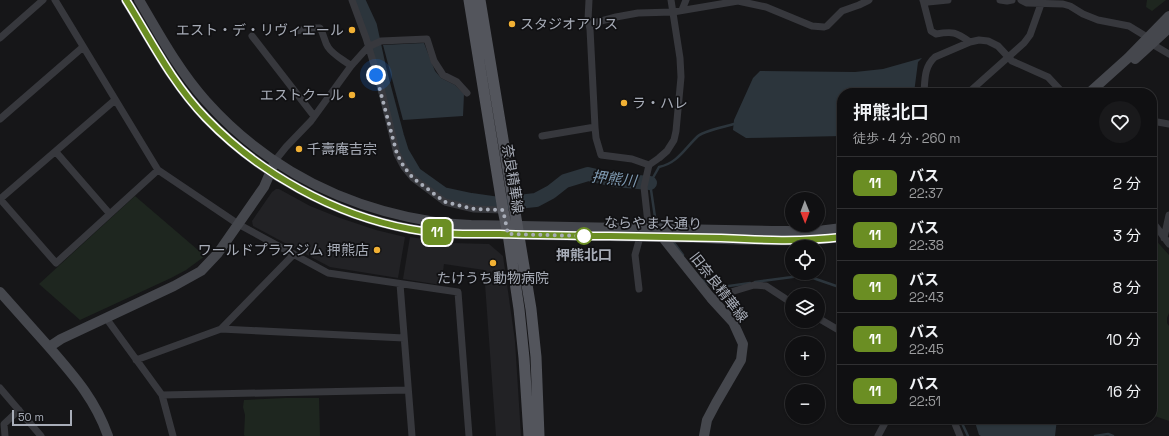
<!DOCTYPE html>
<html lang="ja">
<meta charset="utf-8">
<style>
body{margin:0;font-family:"Space Grotesk","Noto Sans JP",sans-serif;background:#19191b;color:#f1f3f6;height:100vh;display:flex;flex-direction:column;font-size:15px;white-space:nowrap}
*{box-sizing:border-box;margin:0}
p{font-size:13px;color:#9c9d9f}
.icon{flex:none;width:22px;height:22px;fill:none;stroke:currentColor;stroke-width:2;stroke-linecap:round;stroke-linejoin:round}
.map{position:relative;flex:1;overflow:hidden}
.panel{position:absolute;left:837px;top:88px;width:320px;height:336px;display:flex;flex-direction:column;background:#101012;border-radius:16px;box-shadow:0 1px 3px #0004,0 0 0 1px #303032}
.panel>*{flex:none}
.badge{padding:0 8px;border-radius:6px;font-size:14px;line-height:26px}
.needle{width:26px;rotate:179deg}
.buttons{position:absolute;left:785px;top:192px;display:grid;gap:8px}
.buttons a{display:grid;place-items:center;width:40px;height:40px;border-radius:50%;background:#101012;box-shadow:0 1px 3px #0004,0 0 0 1px #303032;font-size:20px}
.scale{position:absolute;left:12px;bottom:10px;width:60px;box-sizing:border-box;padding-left:4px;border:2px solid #a8adb8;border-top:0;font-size:11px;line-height:14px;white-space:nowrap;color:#a8adb8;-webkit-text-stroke:3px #111113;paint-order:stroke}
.you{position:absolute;width:20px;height:20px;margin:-10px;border:3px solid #fff;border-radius:50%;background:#1a73e8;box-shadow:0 0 0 6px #1a73e833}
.map>.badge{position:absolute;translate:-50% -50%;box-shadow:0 0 0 2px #fff}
.round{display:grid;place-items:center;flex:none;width:42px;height:42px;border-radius:21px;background:#19191b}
.head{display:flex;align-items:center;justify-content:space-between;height:68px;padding:0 16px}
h1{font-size:19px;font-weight:600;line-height:30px}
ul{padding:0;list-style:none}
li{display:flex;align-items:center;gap:12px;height:52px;padding:0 16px;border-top:1px solid #303032}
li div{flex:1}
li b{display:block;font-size:15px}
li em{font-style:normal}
li .badge{min-width:44px;font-weight:700;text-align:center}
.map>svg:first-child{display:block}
.built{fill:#222225}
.green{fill:#1e261f}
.water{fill:#2c353c}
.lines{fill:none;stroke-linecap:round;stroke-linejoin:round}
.stream{stroke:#2c353c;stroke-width:2.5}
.river{stroke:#2c353c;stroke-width:14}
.street{stroke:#37383d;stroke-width:7}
.secondary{stroke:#45474d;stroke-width:10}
.primary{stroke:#53555c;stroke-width:11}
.line-casing{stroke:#fff;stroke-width:9}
.line{stroke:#6b8e23;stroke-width:6}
.walk{stroke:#a8adb8;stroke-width:4;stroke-dasharray:0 7.2}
.poi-dot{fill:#f2b134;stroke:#111113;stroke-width:1.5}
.stop-dot{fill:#fff;stroke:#6b8e23;stroke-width:2}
.labels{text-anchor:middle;stroke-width:3.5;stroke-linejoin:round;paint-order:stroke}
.poi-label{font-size:14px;fill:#a8adb8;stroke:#111113;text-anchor:start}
.street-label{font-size:14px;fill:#a8adb8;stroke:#111113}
.stop-label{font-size:14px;font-weight:bold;fill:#a8adb8;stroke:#111113}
.water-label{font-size:15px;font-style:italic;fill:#7f9bb3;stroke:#111113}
</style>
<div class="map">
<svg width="1169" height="436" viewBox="0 0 1169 436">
<rect width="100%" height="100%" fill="#161618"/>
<path class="built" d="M276,189H279L310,206L340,218L376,230L405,237L398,278L330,267L253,226L252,221L272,192Z
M410,237L450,243L489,244L503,256L515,341L521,436H496L484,270L444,264L441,285L403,279Z"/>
<path class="green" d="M1147,0H1166L1152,11L1146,7Z
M135,196L205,256L186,270L171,278L80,320L39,284Z
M1152,236L1169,255V313L1167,318V323L1169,326V421L1152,415Z
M285,398H319L320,436H245L244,435L245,415L243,407L244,400Z"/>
<path class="water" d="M424,43L435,71L441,78L455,85L464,94L463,116L403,120L383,45Z
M922,58L918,62L914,93H842V136L746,138L733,130L734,120L753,78L760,71L855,72L883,69Z
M974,419H1057L1055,436H981L979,435Z"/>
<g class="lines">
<path class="stream" d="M662,226L655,217L650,183L659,167C678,163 685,148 698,136C704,131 726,126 734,124
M672,240L683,255
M702,280L715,288L750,283
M755,282L800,276L810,277L842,288
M960,419L968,436
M1095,436L1108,434L1113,436"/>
<path class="river" d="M358,0L370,26L380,72L397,136L402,152L415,174L443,194L471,200L499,204L536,200L551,192L565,181L588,174L614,180L650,183"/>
<path class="street" d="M55,0L158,170L238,224L328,273L458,292L469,436
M352,0L366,38L381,88L397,154L404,167L413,178L445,202L474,209L503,210
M589,0L588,20L590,29L595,127
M923,0L931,31L936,34C953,31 956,32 970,42
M923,0L928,2L948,0
M1000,0L1007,1L1012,0
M1021,0L1027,3L1063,4L1070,6L1083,14L1098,20L1129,26L1147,37L1152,44L1169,54
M682,10L686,0
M590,24L616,17L638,13L673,12L738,1L766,7L812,26L824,27L827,26L842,11L859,5L869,0
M296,31L314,28H320C324,34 324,41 328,47C333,55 344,60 351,66
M252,36L314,116
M0,38L43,0
M924,93C925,79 924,67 935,57L970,42L979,40L988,41L998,46L1012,61L1048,77L1063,93
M968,93L1024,43L1030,35L1041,4
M0,119L83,47
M1152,121L1169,124
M542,136L595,127L596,138L601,155L632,159L649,165
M56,152L109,213
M274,162L286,147L311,121L351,66L368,47L381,41L427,39L434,61L443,75L457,82L467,93
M0,199L56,263L158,170
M0,199L115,100
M1152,221L1169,244
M654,228L648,223L644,187L649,165L659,158L667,151L674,140L676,131L681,77L680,58L671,0
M1164,238L1169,215
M400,284L412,436
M639,289L635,255L640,237
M711,298L754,285L766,286L792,303
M106,318L162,395L173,436
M818,318L842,332
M221,329L404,338
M136,360L221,329L294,254
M0,388L41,436
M162,395L408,390
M953,419L960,436
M5,436L4,424L19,410
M878,436L887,419"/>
<path class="secondary" d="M126,0C151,40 172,83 206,118C259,173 334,215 410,229C440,234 470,234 500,234C536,235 573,236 610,236C648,237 686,237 724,239C764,240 802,242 842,237
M139,0C159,34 179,71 206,101C267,169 345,208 435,222C446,224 459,224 471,225L772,231H818L842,228
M1135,59L1169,28
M1089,93L1128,58L1169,16
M660,234L711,298L733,322L743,344L741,360L716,403L707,420L704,436
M0,292L49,347
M108,436C95,399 74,376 49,347L61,339L174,286L201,271L218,253L264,187L273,166"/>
<path class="primary" d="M469,0L503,210L508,234L519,309L524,358L529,436
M480,0L531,309L536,357L539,436"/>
</g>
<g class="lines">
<g class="line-casing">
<path id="line" d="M126,0C151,40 172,83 206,118C259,173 334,215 410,229C440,235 470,234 500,234C536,235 573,236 610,236C647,237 683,237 720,238C761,240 801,242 842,237"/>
</g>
<use href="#line" class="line"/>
<path class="walk" d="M376,75L397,154L404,167L413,178L445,202L474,209L503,210L508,234L584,236"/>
</g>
<g class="poi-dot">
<circle cx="512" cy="24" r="4"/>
<circle cx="352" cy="30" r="4"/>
<circle cx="352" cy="95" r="4"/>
<circle cx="624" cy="103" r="4"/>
<circle cx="299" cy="149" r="4"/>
<circle cx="377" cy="250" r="4"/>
<circle cx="493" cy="263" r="4"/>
</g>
<circle class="stop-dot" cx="584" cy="236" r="8"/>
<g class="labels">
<g class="poi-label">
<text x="520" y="29">スタジオアリス</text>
<text x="344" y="35" text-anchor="end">エスト・デ・リヴィエール</text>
<text x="344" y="100" text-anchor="end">エストクール</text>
<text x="632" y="108">ラ・ハレ</text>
<text x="307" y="154">千壽庵吉宗</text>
<text x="369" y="255" text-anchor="end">ワールドプラスジム 押熊店</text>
<text x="493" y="283" text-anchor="middle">たけうち動物病院</text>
</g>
<g class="street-label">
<text transform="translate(513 179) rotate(81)" y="5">奈良精華線</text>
<text transform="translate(653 223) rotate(1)" y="5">ならやま大通り</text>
<text transform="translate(719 287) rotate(52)" y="5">旧奈良精華線</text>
</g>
<g class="stop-label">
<text x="584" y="260">押熊北口</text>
</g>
<g class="water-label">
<text transform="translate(614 179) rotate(6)" y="5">押熊川</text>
</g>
</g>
</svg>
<div class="buttons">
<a><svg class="needle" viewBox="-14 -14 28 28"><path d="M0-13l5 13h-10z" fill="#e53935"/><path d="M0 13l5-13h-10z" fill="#9c9d9f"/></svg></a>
<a><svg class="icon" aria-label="locate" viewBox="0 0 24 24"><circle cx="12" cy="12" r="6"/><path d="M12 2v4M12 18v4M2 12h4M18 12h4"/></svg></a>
<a><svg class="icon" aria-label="layers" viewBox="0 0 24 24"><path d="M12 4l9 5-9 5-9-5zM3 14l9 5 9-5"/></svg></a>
<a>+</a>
<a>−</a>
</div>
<div class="scale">50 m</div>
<div class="you" style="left:376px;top:75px"></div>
<b class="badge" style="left:437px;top:232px;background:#6b8e23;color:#fff">11</b>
<section class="panel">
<div class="head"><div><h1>押熊北口</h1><p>徒歩 · 4 分 · 260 m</p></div><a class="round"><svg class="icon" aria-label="heart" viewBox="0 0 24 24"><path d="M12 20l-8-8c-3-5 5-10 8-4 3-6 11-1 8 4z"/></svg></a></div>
<ul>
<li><span class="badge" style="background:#6b8e23;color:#fff">11</span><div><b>バス</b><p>22:37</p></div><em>2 分</em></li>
<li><span class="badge" style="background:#6b8e23;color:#fff">11</span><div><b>バス</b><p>22:38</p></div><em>3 分</em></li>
<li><span class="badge" style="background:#6b8e23;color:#fff">11</span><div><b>バス</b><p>22:43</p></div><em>8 分</em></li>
<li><span class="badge" style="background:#6b8e23;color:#fff">11</span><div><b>バス</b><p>22:45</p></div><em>10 分</em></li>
<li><span class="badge" style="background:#6b8e23;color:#fff">11</span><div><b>バス</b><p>22:51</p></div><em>16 分</em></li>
</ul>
</section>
</div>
